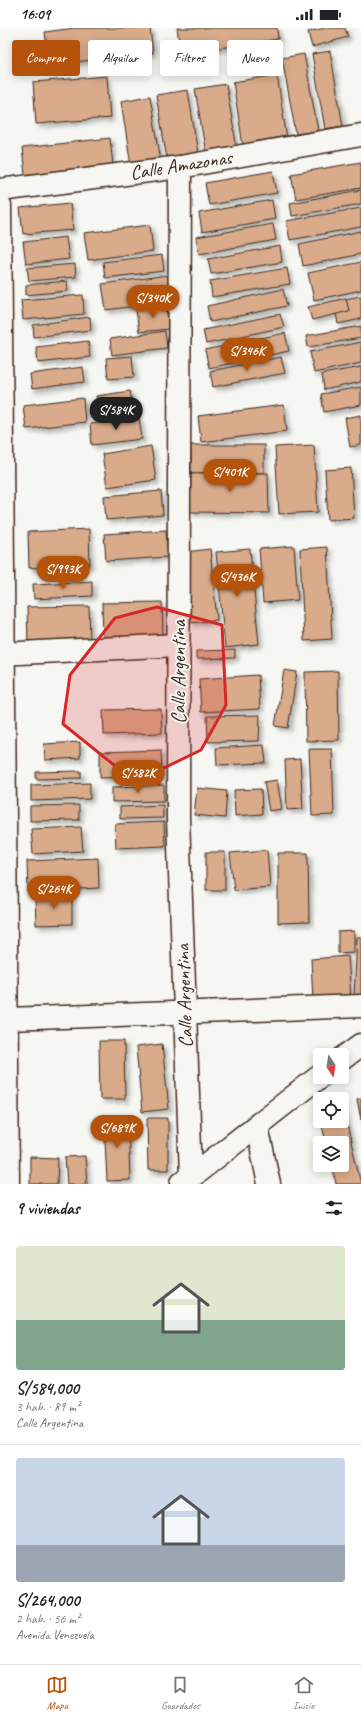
<!DOCTYPE html>
<html lang="es">
<meta charset="utf-8">
<style>
:root{--surface:#fff;--page:#f2f2f2;--text:#202124;--muted:#757577;--line:#e0e0e0;--accent:#b45309}
body{margin:0;font-family:Caveat,sans-serif;background:var(--page);color:var(--text);height:100vh;display:flex;flex-direction:column;font-size:15px;white-space:nowrap}
*{box-sizing:border-box;margin:0}
p{font-size:13px;color:var(--muted)}
.icon{flex:none;width:22px;height:22px;fill:none;stroke:currentColor;stroke-width:2;stroke-linecap:round;stroke-linejoin:round}
.map{position:relative;height:1156px;overflow:hidden}
.side{display:flex;flex-direction:column;background:var(--surface);flex:1}
.side>*{flex:none}
.banner{position:absolute;left:12px;top:12px;width:337px;height:36px;display:flex;gap:8px}
.needle{width:26px;rotate:168deg}
.buttons{position:absolute;left:313px;top:1020px;display:grid;gap:8px}
.buttons a{display:grid;place-items:center;width:36px;height:36px;border-radius:4px;background:var(--surface);box-shadow:0 2px 10px #0003;font-size:20px}
.price{position:absolute;translate:-50% -34px;padding:0 9px;border-radius:14px;background:var(--accent);color:#fff;font-size:13px;line-height:26px;filter:drop-shadow(0 1px 2px #0008)}
.price::after{content:'';position:absolute;left:50%;top:24px;width:12px;height:9px;margin-left:-6px;background:inherit;clip-path:polygon(0 0,100% 0,50% 100%)}
.price.on{background:#222;color:#fff}
ul{padding:0;list-style:none}
li{display:grid;align-content:center;gap:8px;height:212px;padding:0 16px}
li+li{border-top:1px solid var(--line)}
li span{display:grid;place-items:center;height:124px;border-radius:4px;color:#555}
li>.icon{margin-inline-start:auto}
span .icon{width:72px;height:72px;fill:#fffc;stroke-width:1}
li b{font-size:17px}
h2{display:flex;justify-content:space-between;align-items:center;height:48px;padding:0 16px;font-size:17px}
.pill{padding:0 14px;border-radius:4px;background:var(--surface);box-shadow:0 2px 10px #0003;font-size:14px;line-height:36px}
.pill.on{background:var(--accent);color:#fff}
.status{display:flex;justify-content:space-between;align-items:center;height:28px;padding:0 20px;background:var(--surface);direction:ltr}
.status svg{height:11px;fill:currentColor}
.dock{display:flex;justify-content:space-around;align-items:center;height:56px;border-top:1px solid var(--line);background:var(--surface);font-size:11px;color:var(--muted)}
.dock a{display:grid;justify-items:center;gap:2px}
.dock .on{color:var(--accent)}
.map>svg:first-child{display:block}
.building{fill:#d9ab8b;stroke:#3b2a1e;filter:url(#shadow)}
.lines{fill:none;stroke-linecap:round;stroke-linejoin:round}
.minor-casing{stroke:#3b2a1e;stroke-width:25}
.primary-casing{stroke:#3b2a1e;stroke-width:25}
.minor{stroke:#f6f6f2;stroke-width:22}
.primary{stroke:#f6f6f2;stroke-width:22}
.marked{fill:#d62828;fill-opacity:0.2;stroke:#d62828;stroke-width:3;stroke-linejoin:round}
.labels{text-anchor:middle;dominant-baseline:central;stroke-width:4;stroke-linejoin:round;paint-order:stroke}
.street-label{font-size:20px;fill:#3b2a1e;stroke:#f6f6f2}
</style>
<div class="status"><b>16:09</b><svg viewBox="0 0 49 12"><path d="M0 12V9h3v3zM5 12V6h3v6zM10 12V3h3v9zM15 12V0h3v12zM26 1h20v11H26zM47 4h2v5h-2z"/></svg></div>
<div class="map">
<svg width="361" height="1156" viewBox="0 0 361 1156">
<defs>
<filter id="shadow"><feDropShadow dx="3.5" dy="3.5" stdDeviation="2" flood-color="#0004"/></filter>
</defs>
<rect width="100%" height="100%" fill="#f6f6f2"/>
<filter id="ink" filterUnits="userSpaceOnUse"><feTurbulence type="fractalNoise" baseFrequency=".025" numOctaves="2"/><feDisplacementMap in="SourceGraphic" scale="8" xChannelSelector="R" yChannelSelector="G"/><feConvolveMatrix kernelMatrix="1 2 1 2 8 2 1 2 1" color-interpolation-filters="sRGB"/></filter>
<g filter="url(#ink)">
<!-- building -->
<g class="building">
<path d="M75,0H150L153,25L49,37L45,4Z"/>
<path d="M177,0H277L278,11L181,26Z"/>
<path d="M325,0H345L348,9L312,19L308,4Z"/>
<path d="M330,23L343,98L325,101L312,26Z"/>
<path d="M304,26L318,103L296,106L282,30Z"/>
<path d="M277,47L287,111L243,118L233,54Z"/>
<path d="M107,48L110,90L36,96L33,54Z"/>
<path d="M226,56L237,121L206,126L195,61Z"/>
<path d="M188,62L198,126L167,131L156,67Z"/>
<path d="M150,68L161,133L131,138L121,73Z"/>
<path d="M110,110L113,137L25,147L22,120Z"/>
<path d="M361,134V160L296,171L291,146Z"/>
<path d="M273,143L277,165L209,177L205,155Z"/>
<path d="M361,162V176L292,188L290,175Z"/>
<path d="M272,172L275,191L202,204L199,185Z"/>
<path d="M70,175L73,202L23,206L20,180Z"/>
<path d="M361,180V199L290,212L286,193Z"/>
<path d="M273,196L276,212L199,226L196,209Z"/>
<path d="M150,197L153,223L88,232L84,205Z"/>
<path d="M361,203V226L303,238L299,216Z"/>
<path d="M66,209L69,231L26,236L23,214Z"/>
<path d="M280,218L282,234L211,246L208,231Z"/>
<path d="M162,227L164,243L105,250L103,234Z"/>
<path d="M361,234V262L314,272L308,245Z"/>
<path d="M75,236L76,249L29,253L27,240Z"/>
<path d="M287,240L290,256L212,269L210,253Z"/>
<path d="M168,247L172,273L106,282L102,256Z"/>
<path d="M67,253L68,263L26,267V257Z"/>
<path d="M283,261L287,278L210,294L207,278Z"/>
<path d="M83,267L84,286L23,292L21,272Z"/>
<path d="M361,268V291L338,296L334,273Z"/>
<path d="M346,270L349,283L312,292L308,279Z"/>
<path d="M166,278L169,301L139,304L136,282Z"/>
<path d="M280,286L284,299L206,316L203,302Z"/>
<path d="M90,289L91,302L34,309L33,297Z"/>
<path d="M361,298V310L308,319L306,308Z"/>
<path d="M165,303L167,320L112,327L110,311Z"/>
<path d="M285,305L289,323L209,340L205,322Z"/>
<path d="M88,313L90,329L38,335L36,319Z"/>
<path d="M361,314V335L314,345L310,324Z"/>
<path d="M132,328L134,349L108,351L106,330Z"/>
<path d="M281,329L285,345L213,359L210,343Z"/>
<path d="M83,339L85,354L32,361L30,346Z"/>
<path d="M361,339V354L324,362L322,346Z"/>
<path d="M361,359V377L324,384L321,366Z"/>
<path d="M130,363L134,385L100,390L96,368Z"/>
<path d="M83,370L85,394L26,401L23,377Z"/>
<path d="M284,377L287,403L201,414L198,388Z"/>
<path d="M361,387V417L350,419L345,390Z"/>
<path d="M139,389L142,411L92,417L90,396Z"/>
<rect x="191" y="417" width="73" height="28"/>
<path d="M314,417L318,484L279,486L275,419Z"/>
<path d="M151,418L156,452L107,459L102,426Z"/>
<path d="M351,440L354,490L328,492L325,442Z"/>
<path d="M191,445H268L269,485L190,484Z"/>
<path d="M161,463L163,487L106,492L104,468Z"/>
<path d="M89,501L90,537L29,540L28,504Z"/>
<path d="M166,502L168,529L106,533L104,506Z"/>
<path d="M294,518L298,572L263,575L259,521Z"/>
<path d="M327,519L332,611L304,613L300,521Z"/>
<path d="M210,521L217,592L191,595L185,524Z"/>
<path d="M250,521L259,616L225,620L216,524Z"/>
<path d="M92,553V568L34,571L33,556Z"/>
<path d="M162,574L163,608L103,609L102,575Z"/>
<path d="M89,578L90,614L28,616L27,579Z"/>
<path d="M235,622V630L196,631V623Z"/>
<path d="M284,642L297,644L288,700L275,698Z"/>
<path d="M338,643L339,712L306,713L305,644Z"/>
<path d="M258,647L260,681L201,684L199,651Z"/>
<path d="M161,681L162,705L104,707L103,682Z"/>
<path d="M260,687L259,713L208,714L207,688Z"/>
<path d="M80,714V730L45,732L44,716Z"/>
<path d="M264,717L266,735L217,737L216,720Z"/>
<path d="M309,721H332L334,787L312,788Z"/>
<path d="M161,722L162,748L100,750V724Z"/>
<path d="M300,731L303,781L287,782L285,732Z"/>
<path d="M81,743V750L36,751V744Z"/>
<path d="M277,752L282,781L269,783L264,754Z"/>
<path d="M90,755V771L31,773V757Z"/>
<path d="M164,757V773L112,774V759Z"/>
<path d="M197,760L227,763L225,790L194,787Z"/>
<path d="M261,761L262,786L235,788L234,762Z"/>
<path d="M79,777V792L30,793V778Z"/>
<path d="M163,777V790L120,791V779Z"/>
<path d="M164,794L165,818L116,820L115,796Z"/>
<path d="M81,799L83,823L33,826L31,801Z"/>
<path d="M267,822L270,859L234,862L230,825Z"/>
<rect x="206" y="824" width="19" height="38"/>
<path d="M278,825H308L309,894L278,895Z"/>
<path d="M98,830L99,860L28,864L27,833Z"/>
<path d="M72,868V896L36,897L35,869Z"/>
<path d="M354,903V924L338,925V904Z"/>
<path d="M357,909H361V969H354Z"/>
<path d="M348,928L351,971L313,974L311,931Z"/>
<path d="M99,1013H124L125,1071H100Z"/>
<path d="M162,1016L169,1081L142,1084L136,1019Z"/>
<path d="M361,1070V1092L357,1071Z"/>
<path d="M344,1084L361,1156H336L332,1137H342V1115H326L321,1093H342V1085Z"/>
<path d="M128,1090L130,1152L107,1153L104,1091Z"/>
<path d="M147,1090H168V1142H148Z"/>
<path d="M85,1128L87,1156H67L65,1129Z"/>
<path d="M30,1129L58,1130L57,1156H30Z"/>
</g>
<g class="lines">
<!-- minor casing -->
<g class="minor-casing">
<g id="minor">
<path d="M180,139L178,790L191,1149"/>
<path d="M0,162L180,139L361,107"/>
<path d="M0,626L179,617"/>
<path d="M8,991L361,978"/>
<path d="M342,1031L361,1017"/>
<path d="M257,1098L269,1156"/>
<path d="M182,1154L191,1149L320,1048"/>
</g>
</g>
<!-- primary casing -->
<g class="primary-casing">
<path id="primary" d="M0,178L8,1156"/>
</g>
<!-- minor -->
<use href="#minor" class="minor"/>
<!-- primary -->
<use href="#primary" class="primary"/>
</g>
</g>
<!-- marked area -->
<path class="marked" d="M157,579L222,597L226,677L201,722L135,754L63,696L70,647L115,590Z"/>
<g class="labels">
<!-- street labels -->
<g class="street-label">
<text transform="translate(181 137) rotate(-9)">Calle Amazonas</text>
<text transform="translate(178 644) rotate(-90)">Calle Argentina</text>
<text transform="translate(184 968) rotate(-92)">Calle Argentina</text>
</g>
</g>
</svg>
<div class="buttons">
<a><svg class="needle" viewBox="-14 -14 28 28"><path d="M0-13l5 13h-10z" fill="#e53935"/><path d="M0 13l5-13h-10z" fill="#757577"/></svg></a>
<a><svg class="icon" aria-label="locate" viewBox="0 0 24 24"><circle cx="12" cy="12" r="6"/><path d="M12 2v4M12 18v4M2 12h4M18 12h4"/></svg></a>
<a><svg class="icon" aria-label="layers" viewBox="0 0 24 24"><path d="M12 4l9 5-9 5-9-5zM3 14l9 5 9-5"/></svg></a>
</div>
<b class="price" style="left:153px;top:291px">S/340K</b>
<b class="price" style="left:247px;top:344px">S/346K</b>
<b class="price on" style="left:116px;top:403px">S/584K</b>
<b class="price" style="left:230px;top:465px">S/401K</b>
<b class="price" style="left:63px;top:562px">S/993K</b>
<b class="price" style="left:237px;top:570px">S/436K</b>
<b class="price" style="left:138px;top:766px">S/582K</b>
<b class="price" style="left:54px;top:882px">S/264K</b>
<b class="price" style="left:117px;top:1121px">S/689K</b>
<div class="banner">
<a class="pill on">Comprar</a>
<a class="pill">Alquilar</a>
<a class="pill">Filtros</a>
<a class="pill">Nuevo</a>
</div>
</div>
<section class="side">
<h2>9 viviendas<svg class="icon" aria-label="filters" viewBox="0 0 24 24"><path d="M4 7h16M4 17h16"/><circle cx="9" cy="7" r="2"/><circle cx="15" cy="17" r="2"/></svg></h2>
<ul>
<li><span style="background:linear-gradient(#dfe7d0 60%,#7fa58c 0)"><svg class="icon" aria-label="home" viewBox="0 0 24 24"><path d="M3 11l9-7 9 7M6 9v11h12V9"/></svg></span><div><b>S/584,000</b><p>3 hab. · 89 m²</p><p>Calle Argentina</p></div></li>
<li><span style="background:linear-gradient(#c9d6e8 70%,#9aa5b1 0)"><svg class="icon" aria-label="home" viewBox="0 0 24 24"><path d="M3 11l9-7 9 7M6 9v11h12V9"/></svg></span><div><b>S/264,000</b><p>2 hab. · 56 m²</p><p>Avenida Venezuela</p></div></li>
</ul>
</section>
<nav class="dock">
<a class="on"><svg class="icon" aria-label="map" viewBox="0 0 24 24"><path d="M3 6l6-2 6 2 6-2v14l-6 2-6-2-6 2zM9 4v14M15 6v14"/></svg>Mapa</a>
<a><svg class="icon" aria-label="saved" viewBox="0 0 24 24"><path d="M7 4h10v16l-5-4-5 4z"/></svg>Guardados</a>
<a><svg class="icon" aria-label="home" viewBox="0 0 24 24"><path d="M3 11l9-7 9 7M6 9v11h12V9"/></svg>Inicio</a>
</nav>
